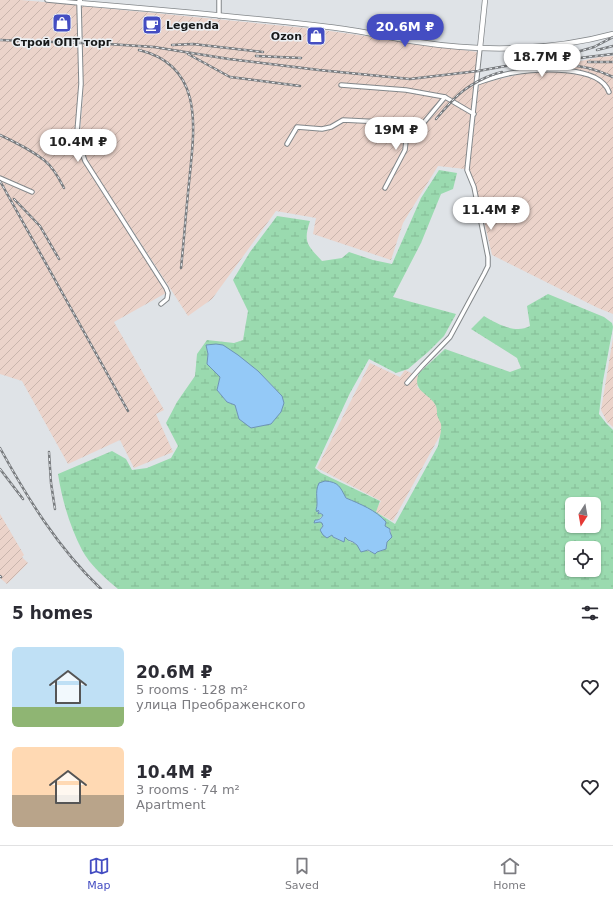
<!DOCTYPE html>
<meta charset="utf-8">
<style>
:root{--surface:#fff;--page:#f7f7f7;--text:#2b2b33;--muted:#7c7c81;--line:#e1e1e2;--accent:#444dc2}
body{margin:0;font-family:"DejaVu Sans",sans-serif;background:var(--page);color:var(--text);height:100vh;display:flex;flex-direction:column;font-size:15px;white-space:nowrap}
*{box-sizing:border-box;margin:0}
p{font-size:13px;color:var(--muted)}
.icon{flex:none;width:22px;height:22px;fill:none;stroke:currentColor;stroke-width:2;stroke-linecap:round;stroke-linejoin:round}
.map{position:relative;height:589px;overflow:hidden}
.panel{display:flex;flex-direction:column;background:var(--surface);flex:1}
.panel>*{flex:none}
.needle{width:26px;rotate:191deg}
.fabs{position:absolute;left:565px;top:497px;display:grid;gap:8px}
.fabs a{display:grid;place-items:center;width:36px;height:36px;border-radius:6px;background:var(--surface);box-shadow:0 1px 3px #0004;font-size:20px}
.price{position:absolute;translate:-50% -34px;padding:0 9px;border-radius:14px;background:#fff;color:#222;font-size:13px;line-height:26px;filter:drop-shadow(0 1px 2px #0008)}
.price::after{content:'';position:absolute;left:50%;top:24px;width:12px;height:9px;margin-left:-6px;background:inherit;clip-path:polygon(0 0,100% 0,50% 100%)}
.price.current{background:var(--accent);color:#fff}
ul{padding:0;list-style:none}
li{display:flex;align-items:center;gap:12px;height:100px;padding:0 12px}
li span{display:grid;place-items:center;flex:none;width:112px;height:80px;border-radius:6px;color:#555}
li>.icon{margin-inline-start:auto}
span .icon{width:48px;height:48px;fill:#fffc;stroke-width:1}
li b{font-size:17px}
h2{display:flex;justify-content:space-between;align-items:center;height:48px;padding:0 12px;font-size:17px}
.tab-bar{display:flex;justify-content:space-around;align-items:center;height:56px;border-top:1px solid var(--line);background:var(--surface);font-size:11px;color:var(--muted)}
.tab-bar a{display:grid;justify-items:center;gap:2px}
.tab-bar .current{color:var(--accent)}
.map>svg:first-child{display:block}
.industrial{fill:url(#industrial-furrows)}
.wetland{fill:url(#wetland-marsh);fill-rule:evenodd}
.water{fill:#94c9f7;stroke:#6e94b5}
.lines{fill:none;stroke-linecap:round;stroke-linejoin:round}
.minor-casing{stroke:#83878a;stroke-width:5.5}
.tertiary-casing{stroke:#83878a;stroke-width:6}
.minor{stroke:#fff;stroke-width:3.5}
.tertiary{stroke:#fff;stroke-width:4.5}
.rail-casing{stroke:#787b7e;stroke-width:2.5}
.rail{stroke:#ecf0f4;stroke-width:1;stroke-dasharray:3;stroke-linecap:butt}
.labels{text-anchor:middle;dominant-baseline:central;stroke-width:3;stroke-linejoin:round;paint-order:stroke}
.poi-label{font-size:11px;font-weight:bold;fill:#17191a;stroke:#ecf0f4;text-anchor:start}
</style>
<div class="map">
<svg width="613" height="589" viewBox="0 0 613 589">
<defs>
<pattern id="industrial-furrows" width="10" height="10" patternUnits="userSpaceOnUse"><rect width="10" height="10" fill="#ebd3ca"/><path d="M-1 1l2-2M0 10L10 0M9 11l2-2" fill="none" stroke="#c9b5ad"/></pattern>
<pattern id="wetland-marsh" width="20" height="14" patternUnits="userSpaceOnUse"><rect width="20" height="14" fill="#9adaaf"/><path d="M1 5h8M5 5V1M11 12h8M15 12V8" fill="none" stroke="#84ba96"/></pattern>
</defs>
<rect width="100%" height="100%" fill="#dfe3e7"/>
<!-- industrial -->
<g class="industrial">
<path d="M0,0H21L77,5L79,95L75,132L78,147L83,161L164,289L166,293L114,322L164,410L156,414L173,452L134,468L120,440L68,464L22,381L0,374Z"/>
<path d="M82,6L316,29L478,52L465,169L438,166L403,223L391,260L313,234L316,218L276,211L212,299L188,316L87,160L83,146L80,132L83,96Z"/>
<path d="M613,56V314L598,308L492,255L476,187L469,170L479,84L524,73L600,57Z"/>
<path d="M613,338V427L607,422L601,410Z"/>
<path d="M370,363L400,377L405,370L421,378L417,387L455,408L393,521L375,512L381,501L317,468Z"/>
<path d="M0,514L24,555L22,557L28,563L7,584L0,578Z"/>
</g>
<!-- wetland -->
<path class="wetland" d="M439,170L457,173L453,189L441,194L421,243L393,297L456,314L444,336L428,352L408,369L396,373L369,359L350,393L315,468L321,473L380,501L376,512L395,524L438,446C439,439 442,431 441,424C440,421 438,418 437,415C437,412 437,409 436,406C430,393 411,392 419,373L445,349L510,372L521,368L517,358L471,329L484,316C497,324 516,334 530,326L527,306L548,294L604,317L612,323L613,327L603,381L599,414L606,423L613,430V589H118C105,578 90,565 82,550C70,527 62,500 58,474L112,451L126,459L132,470L147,468L171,458L178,446L166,423L177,402L195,376L197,354L207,340L234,343L243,340L248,311L233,280L250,252L277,216L310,221C303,242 307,245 322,261L342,258L349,252L373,260L392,264L421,198ZM206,345L258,371L282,396L239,419L235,405L227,402L217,390L220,377L207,364L208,354ZM343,494C349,504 376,509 386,522L385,526L391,530L390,539L387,542L386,549L377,552L375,554C371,551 366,551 362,549C357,546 355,542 350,542L345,536L341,541L333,537L332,535L329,536L322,528V523L318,520L323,515L318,513V510H316L318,504ZM572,504H594V526H572ZM572,548H594V570H572Z"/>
<!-- water -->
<g class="water">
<path d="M216,344L223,345L238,355L258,371L282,396L284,403L281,412L271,424L251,428L239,419L235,405L227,402L217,390L220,377L207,364L208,354L206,345Z"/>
<path d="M325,481C339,482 340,487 346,498C360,504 376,510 386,522L385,526L390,529V532L392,537L387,542L386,549L377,552L375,554L368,550L361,552L357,545L353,542L348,540L345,537L344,542L333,537L332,535L327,538L323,535L320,530L323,526L322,523L320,522L314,523L315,520C319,520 321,519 323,515L320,513L318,514L319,511L318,510L317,512L316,510C319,501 314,493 319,483Z"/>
</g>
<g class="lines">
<!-- minor casing -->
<g class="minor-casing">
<g id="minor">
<path d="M47,0L79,3L81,84L77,132L80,147L85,161L166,288L168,293L167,299L161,304"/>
<path d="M219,16V0"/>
<path d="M477,83C489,79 500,75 512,73C536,69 599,64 609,92"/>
<path d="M341,85L406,90L445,97"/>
<path d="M287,144L297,127L322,129L331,127L343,120L404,123L421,126L445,97L474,114"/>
<path d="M0,178L32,192"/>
<path d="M385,188L405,150L406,141L421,126"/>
<path d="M407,383L422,366L450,337L484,274L488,266V257L474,187L467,170L480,48"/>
</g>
</g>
<!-- tertiary casing -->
<g class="tertiary-casing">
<g id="tertiary">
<path d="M80,0L79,3C163,10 246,17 329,27C359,30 389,38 418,42C482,52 551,51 613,34"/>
<path d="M480,48L485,0"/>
</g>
</g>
<!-- minor -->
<use href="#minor" class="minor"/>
<!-- tertiary -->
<use href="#tertiary" class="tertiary"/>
<!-- rail casing -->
<g class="rail-casing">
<g id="rail">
<path d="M0,40L108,44L154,47L229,59L319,70L410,79L478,71L563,56L594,47L613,37"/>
<path d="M172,45L193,44L263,52"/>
<path d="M139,50C206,66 194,131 189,183C186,211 184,240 181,268"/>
<path d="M597,50L613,46"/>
<path d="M188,54L230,77L300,86"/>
<path d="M256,56L301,58"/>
<path d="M571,59L613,54"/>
<path d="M588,62H613"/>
<path d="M565,65C582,65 598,70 613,77"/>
<path d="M523,68L571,62"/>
<path d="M436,119C453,99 462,88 487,77C492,75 496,73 502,72"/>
<path d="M0,135C15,142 31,150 44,160C53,167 59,178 64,188"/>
<path d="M0,181L128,411"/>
<path d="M14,199L40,226L59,259"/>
<path d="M0,448C28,499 58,548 101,589"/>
<path d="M49,452L51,483L55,509"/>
<path d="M0,469L23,499"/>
<path d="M0,576L1,577"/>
</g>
</g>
<!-- rail -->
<use href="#rail" class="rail"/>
</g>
<!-- icons -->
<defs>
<g id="shop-square" transform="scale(1)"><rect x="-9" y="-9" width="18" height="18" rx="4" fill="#444dc2" stroke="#ecf0f4"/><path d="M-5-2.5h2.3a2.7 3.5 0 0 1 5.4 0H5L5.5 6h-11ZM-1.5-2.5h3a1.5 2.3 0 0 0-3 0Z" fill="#fff"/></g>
<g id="cafe-square" transform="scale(1)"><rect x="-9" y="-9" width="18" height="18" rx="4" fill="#444dc2" stroke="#ecf0f4"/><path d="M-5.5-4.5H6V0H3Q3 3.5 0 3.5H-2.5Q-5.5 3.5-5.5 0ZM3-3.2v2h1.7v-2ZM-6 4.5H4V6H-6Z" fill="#fff"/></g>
</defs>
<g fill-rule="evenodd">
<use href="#shop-square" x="62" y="23"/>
<use href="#cafe-square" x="152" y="25"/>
<use href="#shop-square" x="316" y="36"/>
</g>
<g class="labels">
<!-- poi labels -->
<g class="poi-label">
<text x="166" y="25">Legenda</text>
<text x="302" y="36" text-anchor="end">Ozon</text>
<text x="62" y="42" text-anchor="middle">Строй ОПТ торг</text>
</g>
</g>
</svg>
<div class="fabs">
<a><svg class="needle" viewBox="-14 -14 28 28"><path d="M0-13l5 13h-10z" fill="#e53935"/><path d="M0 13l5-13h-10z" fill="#7c7c81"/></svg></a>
<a><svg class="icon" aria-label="locate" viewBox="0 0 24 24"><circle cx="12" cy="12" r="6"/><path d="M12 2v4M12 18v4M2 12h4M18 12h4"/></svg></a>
</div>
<b class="price current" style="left:405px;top:48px">20.6M ₽</b>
<b class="price" style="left:542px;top:78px">18.7M ₽</b>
<b class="price" style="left:396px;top:151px">19M ₽</b>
<b class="price" style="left:78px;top:163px">10.4M ₽</b>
<b class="price" style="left:491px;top:231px">11.4M ₽</b>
</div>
<section class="panel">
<h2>5 homes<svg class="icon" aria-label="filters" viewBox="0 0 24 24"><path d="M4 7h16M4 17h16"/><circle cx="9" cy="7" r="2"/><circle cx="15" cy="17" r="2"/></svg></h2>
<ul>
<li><span style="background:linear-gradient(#bfe0f5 75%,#8fb573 0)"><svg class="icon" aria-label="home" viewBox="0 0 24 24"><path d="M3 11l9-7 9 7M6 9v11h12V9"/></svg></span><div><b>20.6M ₽</b><p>5 rooms · 128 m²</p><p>улица Преображенского</p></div><svg class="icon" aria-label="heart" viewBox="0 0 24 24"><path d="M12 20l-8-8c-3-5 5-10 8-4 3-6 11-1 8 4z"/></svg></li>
<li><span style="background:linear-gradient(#ffd9b3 60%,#b9a48a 0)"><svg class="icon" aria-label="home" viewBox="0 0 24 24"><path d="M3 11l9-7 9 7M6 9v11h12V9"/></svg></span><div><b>10.4M ₽</b><p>3 rooms · 74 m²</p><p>Apartment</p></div><svg class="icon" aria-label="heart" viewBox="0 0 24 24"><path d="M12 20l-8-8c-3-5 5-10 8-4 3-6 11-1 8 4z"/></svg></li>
</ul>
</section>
<nav class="tab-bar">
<a class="current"><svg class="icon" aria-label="map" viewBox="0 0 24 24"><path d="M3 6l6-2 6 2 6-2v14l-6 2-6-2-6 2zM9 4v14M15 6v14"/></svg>Map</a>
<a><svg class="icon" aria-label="saved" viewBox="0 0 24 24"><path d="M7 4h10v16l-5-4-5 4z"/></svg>Saved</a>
<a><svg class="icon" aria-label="home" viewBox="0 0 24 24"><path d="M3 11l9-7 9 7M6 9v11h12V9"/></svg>Home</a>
</nav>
